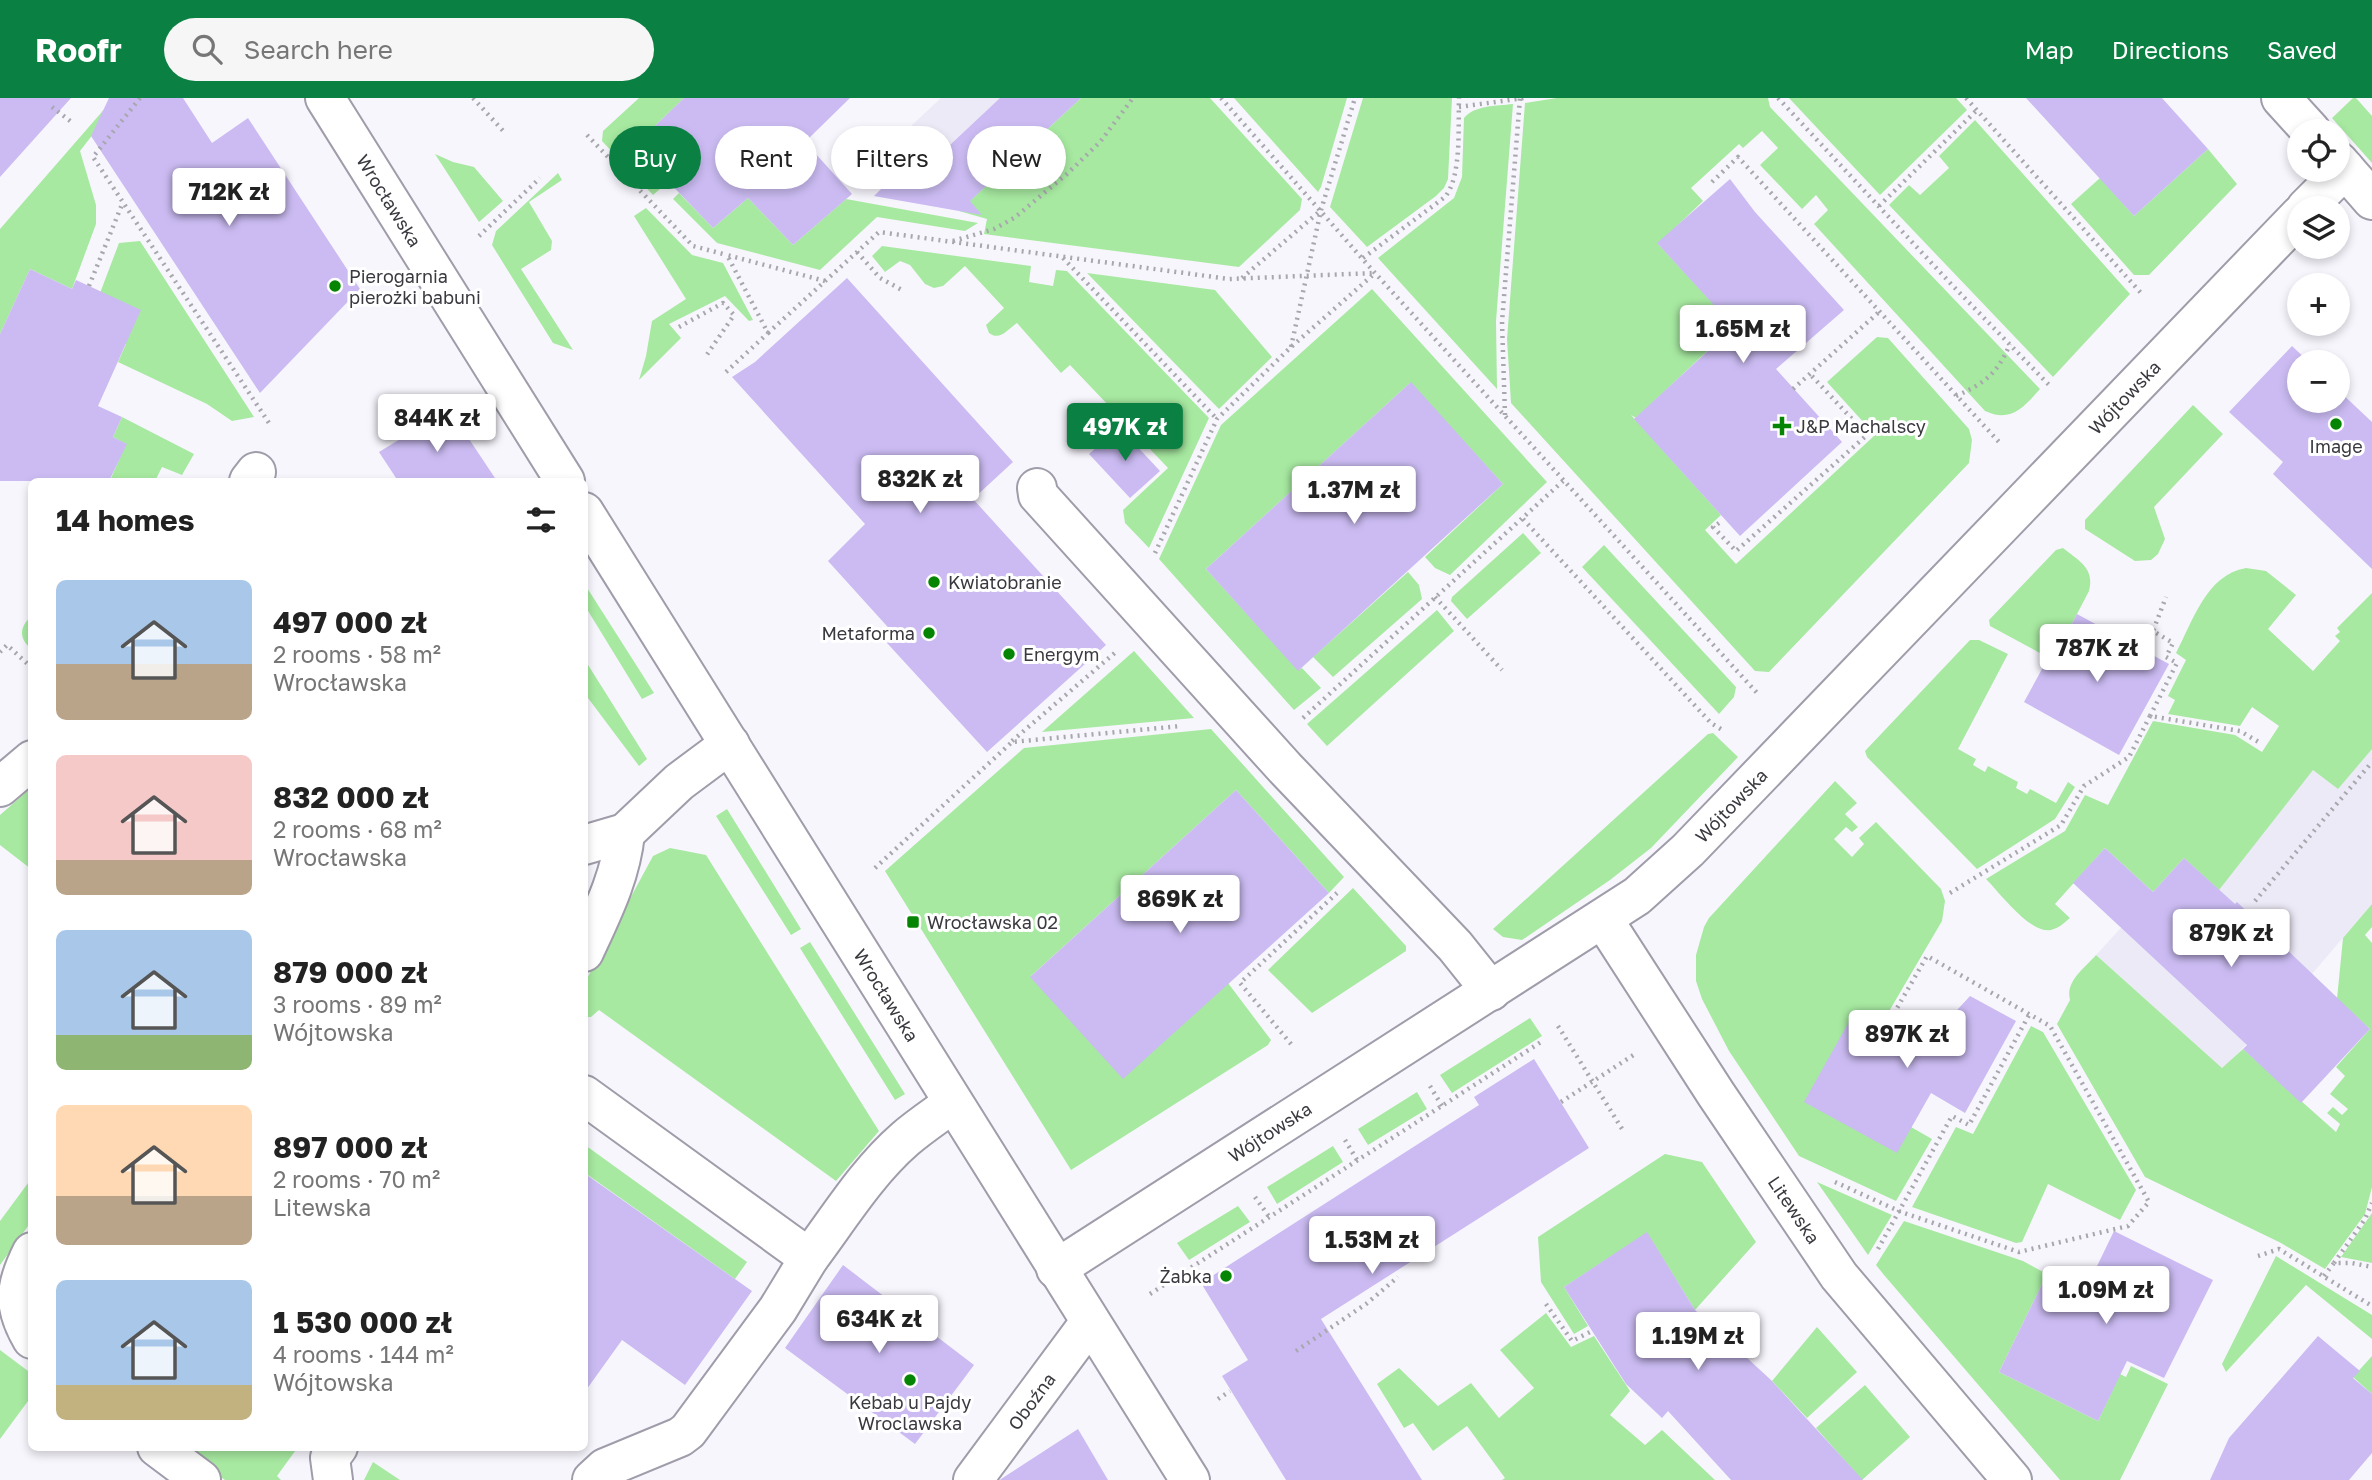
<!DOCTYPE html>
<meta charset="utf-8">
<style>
:root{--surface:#fff;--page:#f6f6f6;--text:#222;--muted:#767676;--accent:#0b8043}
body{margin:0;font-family:"Golos Text",sans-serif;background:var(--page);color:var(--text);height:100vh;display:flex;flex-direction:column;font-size:26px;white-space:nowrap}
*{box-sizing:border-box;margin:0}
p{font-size:23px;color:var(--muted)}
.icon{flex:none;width:38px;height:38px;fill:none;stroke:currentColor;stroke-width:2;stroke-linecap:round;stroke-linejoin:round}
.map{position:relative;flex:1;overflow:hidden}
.sheet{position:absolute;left:28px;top:380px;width:560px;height:973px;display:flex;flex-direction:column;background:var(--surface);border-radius:10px;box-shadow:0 4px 10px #0003}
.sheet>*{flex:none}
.top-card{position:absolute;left:609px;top:28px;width:665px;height:63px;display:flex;gap:14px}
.fabs{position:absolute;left:2287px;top:21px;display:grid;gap:14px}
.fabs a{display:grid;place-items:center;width:63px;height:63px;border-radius:50%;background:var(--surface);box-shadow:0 4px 10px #0003;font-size:35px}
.price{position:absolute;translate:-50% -60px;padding:0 16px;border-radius:7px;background:#fff;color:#222;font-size:23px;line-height:46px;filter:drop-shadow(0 2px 4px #0008)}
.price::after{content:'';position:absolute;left:50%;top:42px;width:21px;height:16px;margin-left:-10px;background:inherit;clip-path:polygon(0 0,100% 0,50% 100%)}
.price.active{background:var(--accent);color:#fff}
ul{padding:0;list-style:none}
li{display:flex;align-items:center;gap:21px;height:175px;padding:0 28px}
li span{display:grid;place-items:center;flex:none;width:196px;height:140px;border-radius:10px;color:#555}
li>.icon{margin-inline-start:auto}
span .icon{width:84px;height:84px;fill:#fffc;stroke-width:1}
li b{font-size:30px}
h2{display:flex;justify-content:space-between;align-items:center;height:84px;padding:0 28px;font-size:30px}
.chip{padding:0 24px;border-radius:32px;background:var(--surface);box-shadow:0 4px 10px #0003;font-size:24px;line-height:63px}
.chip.active{background:var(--accent);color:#fff}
header{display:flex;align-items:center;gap:42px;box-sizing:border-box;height:98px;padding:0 35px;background:var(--accent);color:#fff}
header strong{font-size:33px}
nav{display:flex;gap:38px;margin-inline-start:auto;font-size:24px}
.search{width:490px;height:63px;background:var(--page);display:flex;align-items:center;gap:18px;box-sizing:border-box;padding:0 24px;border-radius:38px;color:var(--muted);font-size:26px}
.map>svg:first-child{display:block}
.built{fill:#edeaf7}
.green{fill:#a7e9a1}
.building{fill:#cbbbf2}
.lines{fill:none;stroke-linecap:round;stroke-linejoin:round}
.minor-casing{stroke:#a09caa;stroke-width:42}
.path{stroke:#a8a7ad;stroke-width:4.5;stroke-dasharray:2 5;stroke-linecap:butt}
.minor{stroke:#fff;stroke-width:38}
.poi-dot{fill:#058503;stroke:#fff;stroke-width:2.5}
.labels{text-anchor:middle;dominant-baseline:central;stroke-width:6;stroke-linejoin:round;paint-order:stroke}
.street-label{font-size:18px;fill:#3a393f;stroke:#fff}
.poi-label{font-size:18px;fill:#3a393f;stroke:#fff;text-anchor:start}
</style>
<header>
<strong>Roofr</strong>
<div class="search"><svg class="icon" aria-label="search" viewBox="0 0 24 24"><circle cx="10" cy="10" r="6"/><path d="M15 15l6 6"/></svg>Search here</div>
<nav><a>Map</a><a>Directions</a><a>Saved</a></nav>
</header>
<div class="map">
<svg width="2372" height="1382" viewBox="0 0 2372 1382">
<rect width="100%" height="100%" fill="#f8f6fd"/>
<!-- built -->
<g class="built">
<path d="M941,0H1081L959,113L874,98L899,74L883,54Z"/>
<path d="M2372,556V806L2312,876L2223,971L2096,857Z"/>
</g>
<!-- green -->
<g class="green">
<path d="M114,0H121L80,53L96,107V126L72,191L30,171L0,236V131Z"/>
<path d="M639,0H684L634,48L668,84L653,97L602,43L603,33Z"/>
<path d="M1081,0H1210L1302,101L1300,112L1239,169L984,136L987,121L959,113Z"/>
<path d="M1234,0H1347L1321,89L1318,94Z"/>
<path d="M1363,0H1452L1448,81L1444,90L1436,98L1367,149L1330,109Z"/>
<path d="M1557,0H1768L1770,9L2040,291C2024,309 2011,325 1985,313L1814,126L1828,112L1816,97L1802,111L1760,67L1778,50L1762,33L1743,50L1739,46L1691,90L1703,103L1658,146L1734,228L1636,320L1631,317L1721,417L1705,432L1736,466L1875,337L1827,284L1877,239L1888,240L1969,331L1972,342L1969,365L1769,574L1755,573L1511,305L1507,241L1525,5Z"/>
<path d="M1789,0H1956L1967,12L1880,97Z"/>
<path d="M2353,0H2356L2372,18V65L2332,20Z"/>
<path d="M1513,6L1496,223L1497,291L1378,160L1454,100L1462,79L1464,20C1475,7 1496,8 1513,6Z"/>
<path d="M1975,22L2130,196L2053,279L1889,107L1909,87L1920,97L1949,70L1939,58Z"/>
<path d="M2208,51L2237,86L2149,177H2134L2071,106L2100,80L2134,118Z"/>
<path d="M435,56L453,64L474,69L503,103L479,124Z"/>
<path d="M558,75L562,82L529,104L552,143L551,152L521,171L573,252L553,245L492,147L496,133Z"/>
<path d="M679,95L713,130L748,100L793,147L846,101L978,125L965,133L877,119L820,172L717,145L673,101Z"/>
<path d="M646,110L692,157L723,165L753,222L749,223L725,198L669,226L681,240L639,282L646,258L652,223L686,201L634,118Z"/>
<path d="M140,143L254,319L232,323L207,306L118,264L126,246L97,203L119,145Z"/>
<path d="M882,148L1031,168L1029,184L1053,188L1056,172L1067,173L1209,320L1149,450L1125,425L1123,412L1168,370L1070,267L1061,275L1017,225C1007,232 1000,243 989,235L986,227L1004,210L965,168L943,188L934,190L925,186L910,167L900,163L885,174L872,158Z"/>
<path d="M1087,175L1215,192L1272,259L1219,311Z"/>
<path d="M1372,191L1547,384L1450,477L1435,470L1425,459L1503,386L1410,285L1206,471L1298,572L1302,570L1321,590L1294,612L1159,461L1221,327Z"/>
<path d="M2193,307L2223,336L2154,409L2165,441L2158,456L2151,462L2135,463L2085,431V422Z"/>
<path d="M122,319L194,356L182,377L162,369L155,383H114L111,380L126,346L113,339Z"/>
<path d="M1523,435L1541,455L1467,521L1451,503L1452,499Z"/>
<path d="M1604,447L1736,589L1734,599L1719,616L1582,469Z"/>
<path d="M2063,450C2079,463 2095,470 2089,493L2053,562L1990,528L1989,522L2056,452Z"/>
<path d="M2246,470L2266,473L2296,497L2268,531L2313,573L2340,543L2335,538L2340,534L2337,530L2372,495V651L2338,691L2313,672L2219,792L2184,760L2153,794L2105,750L2055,806L2070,820C2064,825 2059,830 2051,832C2030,836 2000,795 1986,781L2065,733L2085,697L2108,707L2153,623L2235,637L2262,654L2279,628L2252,609L2240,628L2168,616L2175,602L2168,598L2186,562L2176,555C2193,523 2206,477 2246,470Z"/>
<path d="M1408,474L1419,487L1422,501L1333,579L1313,559Z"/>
<path d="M584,485L654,595L642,601L585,508Z"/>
<path d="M1437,512L1454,533L1327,648L1307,626Z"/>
<path d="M31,518V551C19,540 19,530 31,518Z"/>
<path d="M1970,542H1979L2008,556L1958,651L1976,661L1973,667L1985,674L1988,668L2018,684L2016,690L2027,696L2030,691L2056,705L2068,684L2075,689L2055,721L1977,771L1867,659L1865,653Z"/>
<path d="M1134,553L1194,620L1042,634Z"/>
<path d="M585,562L647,661L639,668L585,596Z"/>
<path d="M1211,631L1344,779L1329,795L1236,692L1031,878L1228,885L1271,942L1268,947L1071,1072L885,773L1024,650Z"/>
<path d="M1713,635L1738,659L1651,750L1610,782L1522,842L1503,839L1493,831L1708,636Z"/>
<path d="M1835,683L1857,705L1845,716L1858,729L1852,734L1846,729L1834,741L1852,759L1864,746L1859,740L1876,724L1941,791L1945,803L1942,823L1881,927L1855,913L1911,1029L1932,1041L1896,1103L1799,1058L1729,953L1702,901L1696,883V857L1704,829L1709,820Z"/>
<path d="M31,690V771L0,747V717Z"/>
<path d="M727,711L801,831L791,837L716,718Z"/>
<path d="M670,750L706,757L879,1033L836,1083L599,912L591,919H585V884L653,758Z"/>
<path d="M1353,790L1406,848V853L1312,915L1268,872Z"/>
<path d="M2372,806V829L2365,837L2372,845V1089L2365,1116L2325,1171L2281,1145L2145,1079L2057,926L2070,902C2065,883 2085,870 2096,857L2222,970L2243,951L2336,1034L2340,1026L2327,1015L2333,1009L2342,1017L2348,1011L2330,996L2345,978L2336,969L2370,931L2337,901L2343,840Z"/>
<path d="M810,844L905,996L895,1002L800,850Z"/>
<path d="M1530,920L1542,938L1452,995L1440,977Z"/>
<path d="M2031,928L2043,934L2136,1092L2120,1122L2048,1086L2022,1144L2016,1145L1912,1109L1956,1029L1973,1036Z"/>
<path d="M1417,994L1427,1011L1368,1047L1358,1031Z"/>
<path d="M585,1047L747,1164L735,1181L585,1075Z"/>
<path d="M1333,1048L1343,1064L1277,1106L1267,1089Z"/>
<path d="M1665,1056L1702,1064L1756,1144L1695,1212L1647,1135L1564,1189L1588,1228L1574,1236L1541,1184L1538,1139Z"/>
<path d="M31,1081V1124L0,1167V1123Z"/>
<path d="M1817,1084L1892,1117L1868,1157Z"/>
<path d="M1238,1108L1250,1124L1189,1162L1177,1145Z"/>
<path d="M2372,1115V1165L2341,1159Z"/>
<path d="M1904,1123L2023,1163L2047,1176L1999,1274L2098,1323L2120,1276L2126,1279L2131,1268L2168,1286L2120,1382H2060L1884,1177L1876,1167Z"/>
<path d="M2276,1158L2372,1217V1241L2306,1187L2226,1274L2222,1266Z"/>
<path d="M1546,1215L1571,1249L1594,1238L1630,1293L1610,1317L1645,1347L1662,1332L1715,1382H1502L1505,1380L1467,1328L1433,1353L1413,1325L1404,1330L1377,1286L1399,1270L1438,1308L1471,1285L1499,1320L1534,1290L1500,1252Z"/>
<path d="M1817,1229L1857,1274L1807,1320L1772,1283Z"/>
<path d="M0,1252L32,1276L31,1299L0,1341Z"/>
<path d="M2372,1258V1296L2353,1279Z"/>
<path d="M1865,1287L1910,1339L1862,1382L1816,1330Z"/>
<path d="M180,1349H298L277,1378L281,1382H225Z"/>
<path d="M373,1364L400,1382H364Z"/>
</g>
<!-- building -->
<g class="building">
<path d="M0,0H71L0,79Z"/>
<path d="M109,0H183L212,45L248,20L360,191L260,295L91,38Z"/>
<path d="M684,0H850L805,44L852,96L793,147L748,100L713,130L634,48Z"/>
<path d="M1000,0H1081L970,103L982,117L874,98L923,50L934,62Z"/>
<path d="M2026,0H2162L2208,51L2134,118Z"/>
<path d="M1730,81L1755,114L1844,212L1776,271L1842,344L1740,438L1634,321L1734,229L1657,145Z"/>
<path d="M30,171L72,191L76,182L141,212L98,308L122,319L113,339L127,346L109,383H0V236Z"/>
<path d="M847,180L1013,364L973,401L1106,547L987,654L887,545L895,537L828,463L865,426L732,279L755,264Z"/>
<path d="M2292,248L2309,264H2300V303H2338V292L2372,324V471L2273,376L2283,364L2229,314Z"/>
<path d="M1411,284L1503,386L1298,573L1206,471Z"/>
<path d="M449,311L497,383H398L379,354Z"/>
<path d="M1119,329L1160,373L1130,400L1089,356Z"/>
<path d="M2077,516L2169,566L2119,657L2024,604L2048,560L2053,562Z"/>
<path d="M1236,692L1329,795L1123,981L1030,879Z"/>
<path d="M2105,750L2153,794L2184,760L2235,806L2237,804L2370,931L2301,1005L2243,951L2247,947L2073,785Z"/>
<path d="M1970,898L2016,923L1965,1015L1931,995L1897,1055L1804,1004L1855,913L1892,933L1902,913L1935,936Z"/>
<path d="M1534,961L1589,1050L1321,1221L1422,1382H1286L1222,1278L1248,1262L1201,1185L1479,1007L1474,999Z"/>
<path d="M584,1075L752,1193L685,1287L622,1242L584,1295Z"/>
<path d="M2114,1133L2213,1182L2164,1280L2127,1263L2098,1323L1999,1274L2047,1176L2084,1195Z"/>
<path d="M1647,1134L1695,1212L1771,1282L1863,1382H1731L1668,1313L1662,1320L1626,1286L1564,1189Z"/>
<path d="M843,1167L974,1267L915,1346L785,1250Z"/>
<path d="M2318,1238L2360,1273L2353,1280L2372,1296V1355L2349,1382H2210L2229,1340Z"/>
<path d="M1078,1331L1108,1382H1000L1001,1381Z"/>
</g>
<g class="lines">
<!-- minor casing -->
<g class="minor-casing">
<g id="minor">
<path id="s1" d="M325,0L565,383"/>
<path d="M2281,0L2311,33"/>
<path d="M2338,63L2372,102"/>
<path d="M2306,110L2345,71"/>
<path d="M249,383L256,374"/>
<path d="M1037,390L1038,397L1285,670L1455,848L1491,893"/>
<path id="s2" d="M584,414L1190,1382"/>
<path d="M0,689L32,662"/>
<path d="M584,747L625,735L679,684L730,646"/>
<path id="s3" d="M1603,821L1716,996L1839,1178L2012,1382"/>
<path d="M584,854C602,815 621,778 625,735"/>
<path d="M584,997L809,1160L778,1211L688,1333L680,1339L605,1370L592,1382"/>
<path d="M32,1154C15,1188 12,1207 32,1241"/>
<path d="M809,1160C839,1120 867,1074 905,1041C920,1028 937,1017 953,1005"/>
<path id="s4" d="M1056,1171L1637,798L1688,752L2300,117"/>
<path d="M157,1349L201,1382"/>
<path d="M333,1382L330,1360L338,1349"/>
<path id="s5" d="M973,1382L1090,1224"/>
</g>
</g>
<!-- path -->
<g class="path">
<path d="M140,0L93,59L271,328"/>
<path d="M473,0L506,36"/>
<path d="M1221,0L1375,175L1758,596"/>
<path d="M1778,0L1952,187L2051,289"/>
<path d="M1966,0L2141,195"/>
<path d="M52,9L74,26"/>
<path d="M1459,9L1524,0"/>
<path d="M587,37L693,148L727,157"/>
<path d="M1712,84L1738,59L1999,344"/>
<path d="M1879,108L1977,12"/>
<path d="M479,138L540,80"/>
<path d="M953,143L994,131L1014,120L1067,76L1100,44L1133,0"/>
<path d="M857,154L880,180L902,192"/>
<path d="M1063,160L1217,321"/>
<path d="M1363,160L1445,99C1462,78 1458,27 1459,0"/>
<path d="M1242,180L1320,113"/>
<path d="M89,188L123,104"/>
<path d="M679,229L723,205L734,217L706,258"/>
<path d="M768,235L879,134L1229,181L1374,175"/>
<path d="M1291,249L1321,112L1355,0"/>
<path d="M726,274L768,235L727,157L825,183"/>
<path d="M1793,291L1879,214"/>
<path d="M1956,298C1985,285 1997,276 2010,246"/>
<path d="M1505,317L1502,224L1520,0"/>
<path d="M1523,421L1711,625L1724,633"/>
<path d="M1719,425L1713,429L1736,453L1867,337L1810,276"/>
<path d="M1155,455L1217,321L1291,249L1374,176"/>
<path d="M1435,499L1502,572"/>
<path d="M0,554L7,547L32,570"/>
<path d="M2150,618L2177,565L2166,559L2173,545L2153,533L2166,499"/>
<path d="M1303,620L1563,383"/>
<path d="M1012,643L1117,553"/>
<path d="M875,770L1012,644L1181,628"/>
<path d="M1950,795L2061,727L2084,688L2129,659L2150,618L2240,633L2262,646"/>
<path d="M2255,803L2372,664"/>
<path d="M1558,928L1624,1034"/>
<path d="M1291,946L1240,885L1337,795"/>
<path d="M1430,988L1442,1008"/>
<path d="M1561,1004L1635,956"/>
<path d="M1345,1042L1357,1062"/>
<path d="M1835,1084L1901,1114L2019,1154L2128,1128L2149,1104L2050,928L1927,858L1893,917L1898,920"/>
<path d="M1255,1099L1270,1120"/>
<path d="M1878,1151L1952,1018L1969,1027L2029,917"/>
<path d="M2258,1158L2279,1151L2372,1208"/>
<path d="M2334,1165L2365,1121L2372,1105"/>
<path d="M2324,1178L2334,1165H2352L2372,1169"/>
<path d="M1150,1196L1541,944"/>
<path d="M1546,1206L1572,1243L1592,1233"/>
<path d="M1296,1253L1366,1206L1398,1179"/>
<path d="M1218,1301L1230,1293"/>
</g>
<!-- minor -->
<use href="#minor" class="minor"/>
</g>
<!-- markers -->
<g class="poi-dot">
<circle cx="335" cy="188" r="7"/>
<circle cx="2336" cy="326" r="7"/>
<path d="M1778.5 317.5h7v7h7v7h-7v7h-7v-7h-7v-7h7z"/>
<circle cx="934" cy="484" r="7"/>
<circle cx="929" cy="535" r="7"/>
<circle cx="1009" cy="556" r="7"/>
<rect x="906" y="817" width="14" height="14" rx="3.5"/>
<circle cx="1226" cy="1178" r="7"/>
<circle cx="910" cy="1282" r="7"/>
</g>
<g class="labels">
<!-- street labels -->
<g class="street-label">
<text stroke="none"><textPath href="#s1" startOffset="121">Wrocławska</textPath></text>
<text stroke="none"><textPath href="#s4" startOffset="1388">Wójtowska</textPath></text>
<text stroke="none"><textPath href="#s4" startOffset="821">Wójtowska</textPath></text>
<text stroke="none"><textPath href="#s2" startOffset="570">Wrocławska</textPath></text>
<text stroke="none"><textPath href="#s4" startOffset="254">Wójtowska</textPath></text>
<text stroke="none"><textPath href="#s3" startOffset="348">Litewska</textPath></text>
<text stroke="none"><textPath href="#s5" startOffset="98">Oboźna</textPath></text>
</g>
<!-- poi labels -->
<g class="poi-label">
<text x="349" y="178">Pierogarnia<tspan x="349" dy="21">pierożki babuni</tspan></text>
<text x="1796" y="328">J&amp;P Machalscy</text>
<text x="2336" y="348" text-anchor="middle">Image</text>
<text x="948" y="484">Kwiatobranie</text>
<text x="915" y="535" text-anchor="end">Metaforma</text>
<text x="1023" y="556">Energym</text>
<text x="927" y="824">Wrocławska 02</text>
<text x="1212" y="1178" text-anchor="end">Żabka</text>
<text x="910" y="1304" text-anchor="middle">Kebab u Pajdy<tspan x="910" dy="21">Wroclawska</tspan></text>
</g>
</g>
</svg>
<div class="fabs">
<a><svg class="icon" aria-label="locate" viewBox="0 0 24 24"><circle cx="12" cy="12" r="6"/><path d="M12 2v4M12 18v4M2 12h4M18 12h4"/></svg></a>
<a><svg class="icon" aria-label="layers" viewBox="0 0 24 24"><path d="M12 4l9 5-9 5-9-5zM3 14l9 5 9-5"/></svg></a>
<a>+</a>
<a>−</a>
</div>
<b class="price" style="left:229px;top:130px">712K zł</b>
<b class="price" style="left:1743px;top:267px">1.65M zł</b>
<b class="price" style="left:437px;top:356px">844K zł</b>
<b class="price active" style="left:1125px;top:365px">497K zł</b>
<b class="price" style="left:920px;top:417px">832K zł</b>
<b class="price" style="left:1354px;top:428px">1.37M zł</b>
<b class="price" style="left:2097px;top:586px">787K zł</b>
<b class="price" style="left:1180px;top:837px">869K zł</b>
<b class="price" style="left:2231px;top:871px">879K zł</b>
<b class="price" style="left:1907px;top:972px">897K zł</b>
<b class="price" style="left:1372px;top:1178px">1.53M zł</b>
<b class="price" style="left:2106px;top:1228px">1.09M zł</b>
<b class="price" style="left:879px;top:1257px">634K zł</b>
<b class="price" style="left:1698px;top:1274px">1.19M zł</b>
<div class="top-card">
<a class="chip active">Buy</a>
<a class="chip">Rent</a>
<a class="chip">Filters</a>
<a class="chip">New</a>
</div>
<section class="sheet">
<h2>14 homes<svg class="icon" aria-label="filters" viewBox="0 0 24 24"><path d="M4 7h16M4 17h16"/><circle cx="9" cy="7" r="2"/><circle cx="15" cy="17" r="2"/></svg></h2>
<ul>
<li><span style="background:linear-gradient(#a9c7e8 60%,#b9a48a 0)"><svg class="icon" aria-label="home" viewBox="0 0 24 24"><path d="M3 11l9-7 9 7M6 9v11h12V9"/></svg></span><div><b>497 000 zł</b><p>2 rooms · 58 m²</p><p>Wrocławska</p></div></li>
<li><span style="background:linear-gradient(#f6c9c9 75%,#b9a48a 0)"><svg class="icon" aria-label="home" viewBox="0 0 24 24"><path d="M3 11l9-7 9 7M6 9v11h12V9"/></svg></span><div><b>832 000 zł</b><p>2 rooms · 68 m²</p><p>Wrocławska</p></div></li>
<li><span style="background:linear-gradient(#a9c7e8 75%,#8fb573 0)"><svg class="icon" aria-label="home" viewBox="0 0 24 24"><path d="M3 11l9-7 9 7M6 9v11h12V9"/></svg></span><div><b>879 000 zł</b><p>3 rooms · 89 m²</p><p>Wójtowska</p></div></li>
<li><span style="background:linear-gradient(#ffd9b3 65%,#b9a48a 0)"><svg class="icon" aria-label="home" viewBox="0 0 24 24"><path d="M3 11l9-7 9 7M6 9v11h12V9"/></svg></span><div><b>897 000 zł</b><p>2 rooms · 70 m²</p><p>Litewska</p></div></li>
<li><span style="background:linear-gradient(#a9c7e8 75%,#c2b280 0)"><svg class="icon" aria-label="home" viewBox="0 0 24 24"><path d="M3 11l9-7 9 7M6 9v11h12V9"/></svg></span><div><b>1 530 000 zł</b><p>4 rooms · 144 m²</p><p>Wójtowska</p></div></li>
</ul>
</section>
</div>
